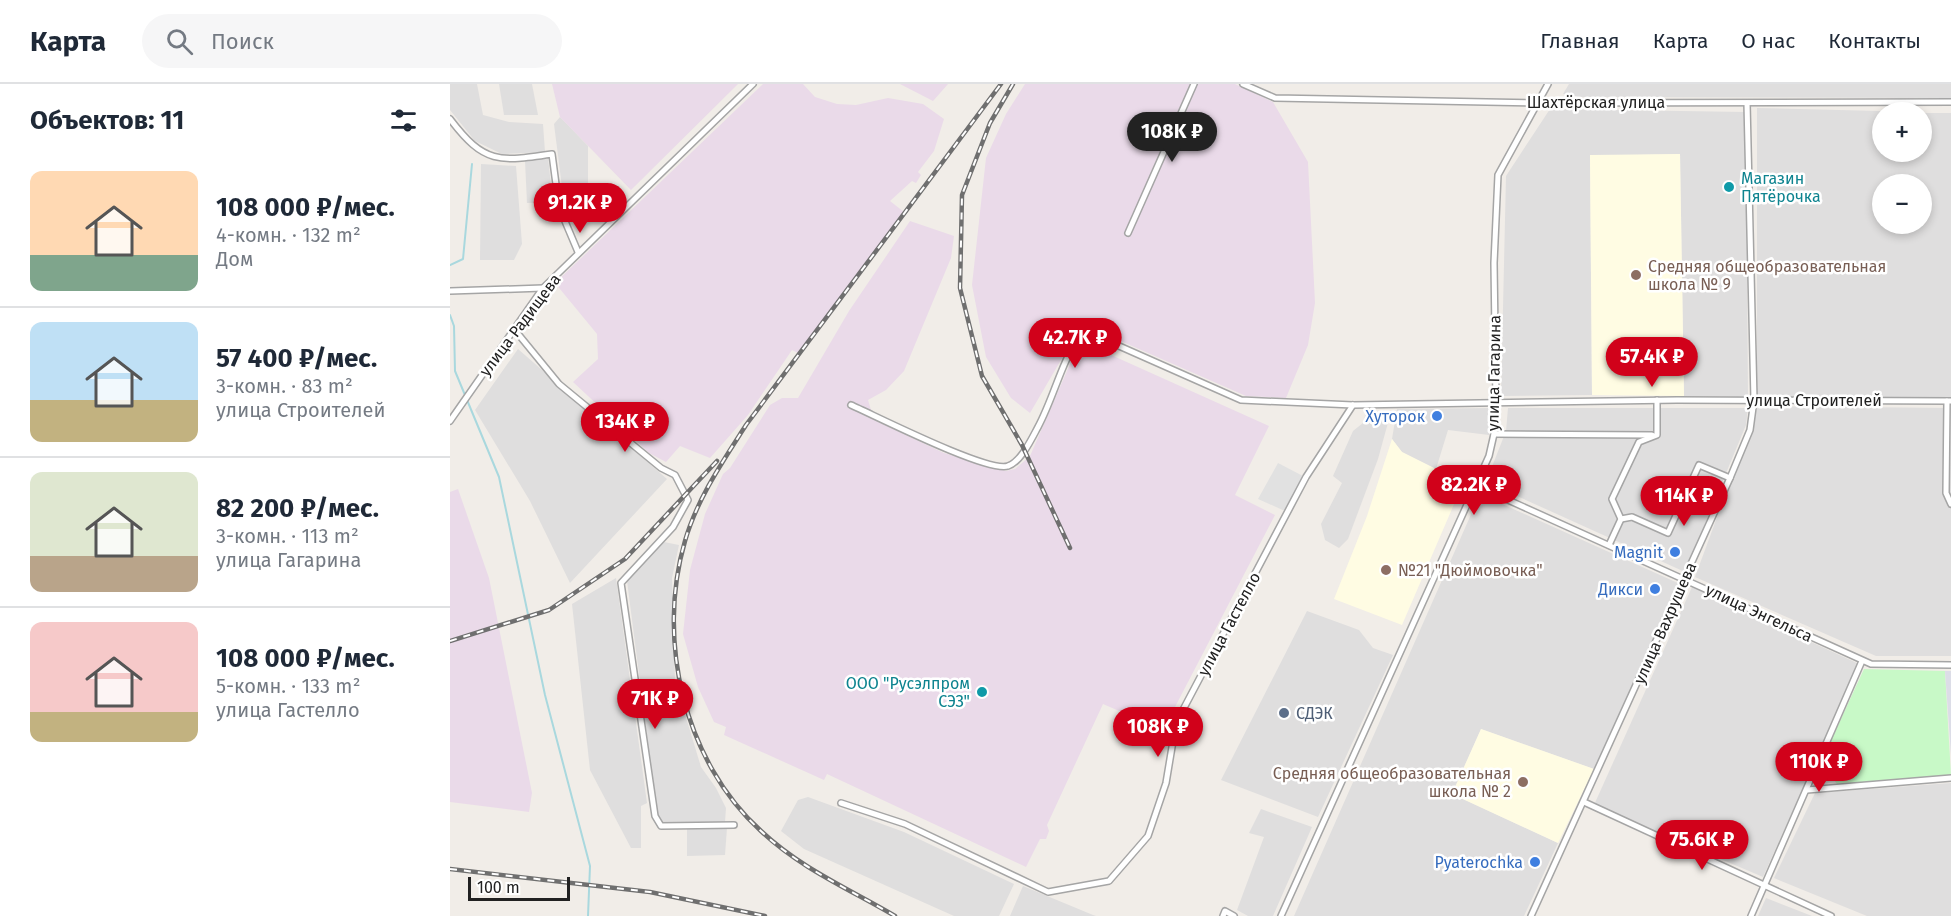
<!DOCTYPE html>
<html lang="ru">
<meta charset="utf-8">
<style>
:root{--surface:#fff;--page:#f6f6f7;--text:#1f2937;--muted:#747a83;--line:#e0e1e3;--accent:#d1011a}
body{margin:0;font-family:"Fira Sans",sans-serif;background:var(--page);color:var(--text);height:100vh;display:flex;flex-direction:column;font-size:22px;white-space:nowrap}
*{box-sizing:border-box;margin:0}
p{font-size:20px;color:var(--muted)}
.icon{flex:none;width:33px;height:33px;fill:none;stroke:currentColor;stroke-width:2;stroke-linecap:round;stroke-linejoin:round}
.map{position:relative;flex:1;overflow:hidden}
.drawer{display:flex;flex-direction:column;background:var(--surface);width:450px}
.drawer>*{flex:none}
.buttons{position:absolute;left:1422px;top:18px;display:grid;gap:12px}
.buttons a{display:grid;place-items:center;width:60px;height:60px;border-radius:50%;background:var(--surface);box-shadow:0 3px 9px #0003;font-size:30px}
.scale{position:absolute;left:18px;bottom:15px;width:102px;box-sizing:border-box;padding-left:6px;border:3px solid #212121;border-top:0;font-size:16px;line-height:21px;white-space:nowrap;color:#212121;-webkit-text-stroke:4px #fff;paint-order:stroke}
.price{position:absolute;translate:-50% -51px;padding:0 14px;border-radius:21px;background:var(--accent);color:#fff;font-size:20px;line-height:39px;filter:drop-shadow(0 2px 3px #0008)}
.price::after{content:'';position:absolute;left:50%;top:36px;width:18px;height:14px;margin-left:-9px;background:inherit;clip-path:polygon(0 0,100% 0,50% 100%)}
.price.selected{background:#222;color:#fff}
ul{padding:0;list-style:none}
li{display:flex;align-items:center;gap:18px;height:150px;padding:0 30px}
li+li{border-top:2px solid var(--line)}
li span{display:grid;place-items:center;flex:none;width:168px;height:120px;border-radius:12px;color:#555}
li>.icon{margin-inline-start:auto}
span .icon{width:72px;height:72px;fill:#fffc;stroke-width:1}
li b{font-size:26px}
h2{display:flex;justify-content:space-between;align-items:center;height:72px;padding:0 30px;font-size:26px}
header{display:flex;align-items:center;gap:36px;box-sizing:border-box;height:84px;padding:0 30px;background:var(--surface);border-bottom:2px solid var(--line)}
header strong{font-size:28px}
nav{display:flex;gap:33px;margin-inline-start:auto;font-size:21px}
.search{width:420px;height:54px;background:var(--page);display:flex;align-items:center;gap:15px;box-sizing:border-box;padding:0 21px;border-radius:33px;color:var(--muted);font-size:22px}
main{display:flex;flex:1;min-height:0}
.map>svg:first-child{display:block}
.residential{fill:#dfdede;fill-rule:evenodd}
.industrial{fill:#eadae9}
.education{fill:#fffce3}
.park{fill:#c8f9c7}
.parking{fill:#e1e1e1}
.plaza{fill:#dcdde7}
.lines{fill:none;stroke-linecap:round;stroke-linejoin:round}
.stream{stroke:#a9d8de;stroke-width:2}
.street-casing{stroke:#a5a5a5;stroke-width:8}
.street{stroke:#fff;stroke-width:5}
.rail-casing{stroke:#6f6f6f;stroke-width:4.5}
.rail{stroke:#fff;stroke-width:2;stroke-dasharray:7;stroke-linecap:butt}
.culture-dot{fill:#0f9aa8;stroke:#fff;stroke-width:2}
.education-dot{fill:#8d6e63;stroke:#fff;stroke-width:2}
.shop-dot{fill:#3f7fe0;stroke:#fff;stroke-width:2}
.service-dot{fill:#5c6f8a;stroke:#fff;stroke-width:2}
.labels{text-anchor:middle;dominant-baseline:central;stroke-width:5;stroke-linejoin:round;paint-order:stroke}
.street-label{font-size:16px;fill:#212121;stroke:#fff}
.culture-label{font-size:16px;fill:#0d838f;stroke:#fff;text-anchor:start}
.education-label{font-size:16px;fill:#785e54;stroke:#fff;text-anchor:start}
.shop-label{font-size:16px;fill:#366cbe;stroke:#fff;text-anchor:end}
.service-label{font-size:16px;fill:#4e5e75;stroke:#fff;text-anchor:start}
</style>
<header>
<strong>Карта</strong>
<div class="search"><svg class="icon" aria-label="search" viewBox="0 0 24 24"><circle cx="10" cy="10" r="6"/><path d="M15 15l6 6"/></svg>Поиск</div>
<nav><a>Главная</a><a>Карта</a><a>О нас</a><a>Контакты</a></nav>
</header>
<main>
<section class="drawer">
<h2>Объектов: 11<svg class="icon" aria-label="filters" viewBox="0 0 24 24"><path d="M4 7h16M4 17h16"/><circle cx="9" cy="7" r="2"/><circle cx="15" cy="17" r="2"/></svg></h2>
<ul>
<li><span style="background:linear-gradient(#ffd9b3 70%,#7fa58c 0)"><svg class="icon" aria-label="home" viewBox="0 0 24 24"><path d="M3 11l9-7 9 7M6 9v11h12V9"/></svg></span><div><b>108 000 ₽/мес.</b><p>4-комн. · 132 m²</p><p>Дом</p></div></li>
<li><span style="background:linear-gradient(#bfe0f5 65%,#c2b280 0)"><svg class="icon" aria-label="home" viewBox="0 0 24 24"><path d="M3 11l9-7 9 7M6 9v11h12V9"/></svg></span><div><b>57 400 ₽/мес.</b><p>3-комн. · 83 m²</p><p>улица Строителей</p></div></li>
<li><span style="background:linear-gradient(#dfe7d0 70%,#b9a48a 0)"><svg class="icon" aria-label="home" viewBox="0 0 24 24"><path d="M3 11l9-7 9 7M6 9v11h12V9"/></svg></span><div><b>82 200 ₽/мес.</b><p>3-комн. · 113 m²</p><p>улица Гагарина</p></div></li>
<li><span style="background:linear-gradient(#f6c9c9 75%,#c2b280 0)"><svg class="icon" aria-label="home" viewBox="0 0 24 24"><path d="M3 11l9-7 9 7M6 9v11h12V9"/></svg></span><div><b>108 000 ₽/мес.</b><p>5-комн. · 133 m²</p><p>улица Гастелло</p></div></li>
</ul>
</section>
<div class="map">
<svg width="1501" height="832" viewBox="0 0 1501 832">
<rect width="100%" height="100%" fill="#f1ede8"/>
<!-- residential -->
<g class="residential">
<path d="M0,0H27L33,31L59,38L93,40L95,68L52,70L25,57L0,26Z"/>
<path d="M49,0H82L88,31H54Z"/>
<path d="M1119,0H1501V14L1128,13L1113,10Z"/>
<path d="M1307,24L1470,28H1432V68H1472V29H1501V313H1307ZM1432,100H1472V140H1432Z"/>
<path d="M1100,25L1296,28L1298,313L1234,312L1230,70L1140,72L1142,311L1051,312L1056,92Z"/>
<path d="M110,33L138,62V120L114,119L104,40Z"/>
<path d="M98,74L103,118L77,119L75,77Z"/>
<path d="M31,80L66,82L72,160L64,176H30Z"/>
<path d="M68,265L217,395L120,499L80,417L25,326Z"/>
<path d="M1308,322L1501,324V572H1426L1245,493Z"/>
<path d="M1040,324L1039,351L998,346L986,385L952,368L942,355L947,325Z"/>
<path d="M1058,324H1298L1296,341L1235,488L1036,398L1056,347Z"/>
<path d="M936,327L939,335L928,375L898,455L889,464L875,456L871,440L892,399L883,392L903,347L913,339L916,328Z"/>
<path d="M1030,410L1230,500L1144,685L1031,645L1002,710L1108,759L1074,832H844Z"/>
<path d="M214,458L229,461L222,494L225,597L251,683L266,704L276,724L275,738L213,740L207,729L177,497Z"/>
<path d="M166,494L197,719L191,722V764H181L140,686L122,520Z"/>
<path d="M1242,503L1409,580L1313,793L1144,721Z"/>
<path d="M857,527L909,546L923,564L943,571L868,733L771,696Z"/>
<path d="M1501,699V832H1417L1324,794L1365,709Z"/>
<path d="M358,713L454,748L564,800L549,832H504L354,765L331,747L348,716Z"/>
<path d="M811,725L862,743L823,832H798L787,826L814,753L799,749Z"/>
<path d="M277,744L275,771L237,772V745Z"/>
<path d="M573,802L643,831L646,832H560Z"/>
<path d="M1316,814L1362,832H1308Z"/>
</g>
<!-- industrial -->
<g class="industrial">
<path d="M102,0H288L181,106L110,33Z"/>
<path d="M313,0H353L365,13L387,20L406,21L438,14L473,20L494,35L484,67L468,88L471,91L466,99L462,97L440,117L454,128L348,269L342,266L298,331L260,374L230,362L216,378L199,369L123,298L148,275L147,250L105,199Z"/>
<path d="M450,0H498L483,17Z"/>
<path d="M575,0H785L823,18L858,78L865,219L858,261L836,314L796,312L632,240L580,329L561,314L536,273L522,201L536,74L556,30Z"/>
<path d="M460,137L504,152L501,174L454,287L436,306L418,316L424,336L494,369L556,387L565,385L580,372L630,257L819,342L785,411L825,431L713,646L653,620L597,741L599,747L596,755H590L576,783L377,690L374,696L274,651L276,643L264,638L248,603L233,550L240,486L255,430L273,390L280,384L320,321L332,314H348L399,227Z"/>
<path d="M8,405L39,494L82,709L79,728L0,718V408Z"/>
</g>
<!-- education -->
<g class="education">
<path d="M1230,70L1234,312L1142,311L1140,71Z"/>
<path d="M942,355L952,368L986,385L1011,404L952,541L884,515L917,432Z"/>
<path d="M1031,645L1144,685L1108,759L1002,710Z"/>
</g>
<!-- park -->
<path class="park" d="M1414,585L1495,587L1501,692L1387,700L1371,678Z"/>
<!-- parking -->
<path class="parking" d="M828,379L853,392L835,427L808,415Z"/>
<!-- plaza -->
<path class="plaza" d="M1495,587H1501V671Z"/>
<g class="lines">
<!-- stream -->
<g class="stream">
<path d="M0,181L13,175L22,80"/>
<path d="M0,231L4,242L5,287L49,393L95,611L140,782L138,832"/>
</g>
<!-- street casing -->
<g class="street-casing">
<g id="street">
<path d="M793,0L825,14L1087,19L1501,18"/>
<path d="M0,35C34,80 49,78 102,70L109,123L128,168"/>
<path d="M678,149L744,0"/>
<path d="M0,207L93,204"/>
<path d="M64,245L109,300L211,384L225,391L238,416L223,443L171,499L205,732L211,742L284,741"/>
<path d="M1497,317L1496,409L1501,420"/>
<path d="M401,321C426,332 538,389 558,382C571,378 582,354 588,343C604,313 611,279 630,251L642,250L791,316L903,321L1227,316L1501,317"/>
<path d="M0,337L93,204L303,0"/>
<path d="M1044,350L1202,351"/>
<path d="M1025,401L1421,580L1501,581"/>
<path d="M1171,435L1182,433L1218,449L1249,381L1280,394"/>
<path d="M1159,461L1171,435L1162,415L1189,358L1207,351V316"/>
<path d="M1357,706L1501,694"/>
<path d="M1134,718L1381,832"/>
<path d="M391,719L455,740L598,808L659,797L698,752L716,699L726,639L856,393L903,321"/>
<path d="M773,832L775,827L784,832"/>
<path d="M831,832L1039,372L1044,350L1046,319L1044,179L1048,91L1098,0"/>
<path d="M1081,832L1280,394L1300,346L1304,316L1297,19"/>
<path d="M1301,832L1412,577"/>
</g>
</g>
<!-- street -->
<use href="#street" class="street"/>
<!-- rail casing -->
<g class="rail-casing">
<g id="rail">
<path d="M563,0L540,39L512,111L510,204L532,292L572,361L620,464"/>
<path d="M0,557L99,526L175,475L267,377"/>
<path d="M0,785L200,808L315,832"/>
<path d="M445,832C399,805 350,784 311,747C234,677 206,556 235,457C247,415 273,377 296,341L551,0"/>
</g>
</g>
<!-- rail -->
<use href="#rail" class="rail"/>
</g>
<!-- markers -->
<g class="culture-dot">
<circle cx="1279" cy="103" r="6"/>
<circle cx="532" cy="608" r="6"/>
</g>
<g class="education-dot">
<circle cx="1186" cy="191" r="6"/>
<circle cx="936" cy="486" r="6"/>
<circle cx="1073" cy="698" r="6"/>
</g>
<g class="shop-dot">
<circle cx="987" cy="332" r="6"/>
<circle cx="1225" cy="468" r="6"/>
<circle cx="1205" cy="505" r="6"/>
<circle cx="1085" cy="778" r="6"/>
</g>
<circle class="service-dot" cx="834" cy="629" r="6"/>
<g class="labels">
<!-- street labels -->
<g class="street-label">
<text x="1146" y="18">Шахтёрская улица</text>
<text transform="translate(70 241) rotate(-53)">улица Радищева</text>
<text transform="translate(1044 289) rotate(-89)">улица Гагарина</text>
<text x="1364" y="316">улица Строителей</text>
<text transform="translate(1309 529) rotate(25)">улица Энгельса</text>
<text transform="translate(1215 539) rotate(-66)">улица Вахрушева</text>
<text transform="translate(779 540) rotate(-62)">улица Гастелло</text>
</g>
<!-- culture labels -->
<g class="culture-label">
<text x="1291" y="94">Магазин<tspan x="1291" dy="18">Пятёрочка</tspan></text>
<text x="520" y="599" text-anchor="end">ООО "Русэлпром<tspan x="520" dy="18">СЭЗ"</tspan></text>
</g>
<!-- education labels -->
<g class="education-label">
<text x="1198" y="182">Средняя общеобразовательная<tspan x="1198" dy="18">школа № 9</tspan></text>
<text x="948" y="486">№21 "Дюймовочка"</text>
<text x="1061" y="689" text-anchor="end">Средняя общеобразовательная<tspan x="1061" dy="18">школа № 2</tspan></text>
</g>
<!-- shop labels -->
<g class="shop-label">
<text x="975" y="332">Хуторок</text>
<text x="1213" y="468">Magnit</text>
<text x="1193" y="505">Дикси</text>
<text x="1073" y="778">Pyaterochka</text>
</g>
<!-- service labels -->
<g class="service-label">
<text x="846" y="629">СДЭК</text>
</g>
</g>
</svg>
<div class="buttons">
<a>+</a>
<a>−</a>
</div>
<div class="scale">100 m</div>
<b class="price selected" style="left:722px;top:79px">108K ₽</b>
<b class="price" style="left:130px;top:150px">91.2K ₽</b>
<b class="price" style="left:625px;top:285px">42.7K ₽</b>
<b class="price" style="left:1202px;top:304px">57.4K ₽</b>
<b class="price" style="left:175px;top:369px">134K ₽</b>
<b class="price" style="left:1024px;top:432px">82.2K ₽</b>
<b class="price" style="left:1234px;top:443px">114K ₽</b>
<b class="price" style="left:205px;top:646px">71K ₽</b>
<b class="price" style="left:708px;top:674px">108K ₽</b>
<b class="price" style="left:1369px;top:709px">110K ₽</b>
<b class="price" style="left:1252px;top:787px">75.6K ₽</b>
</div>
</main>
